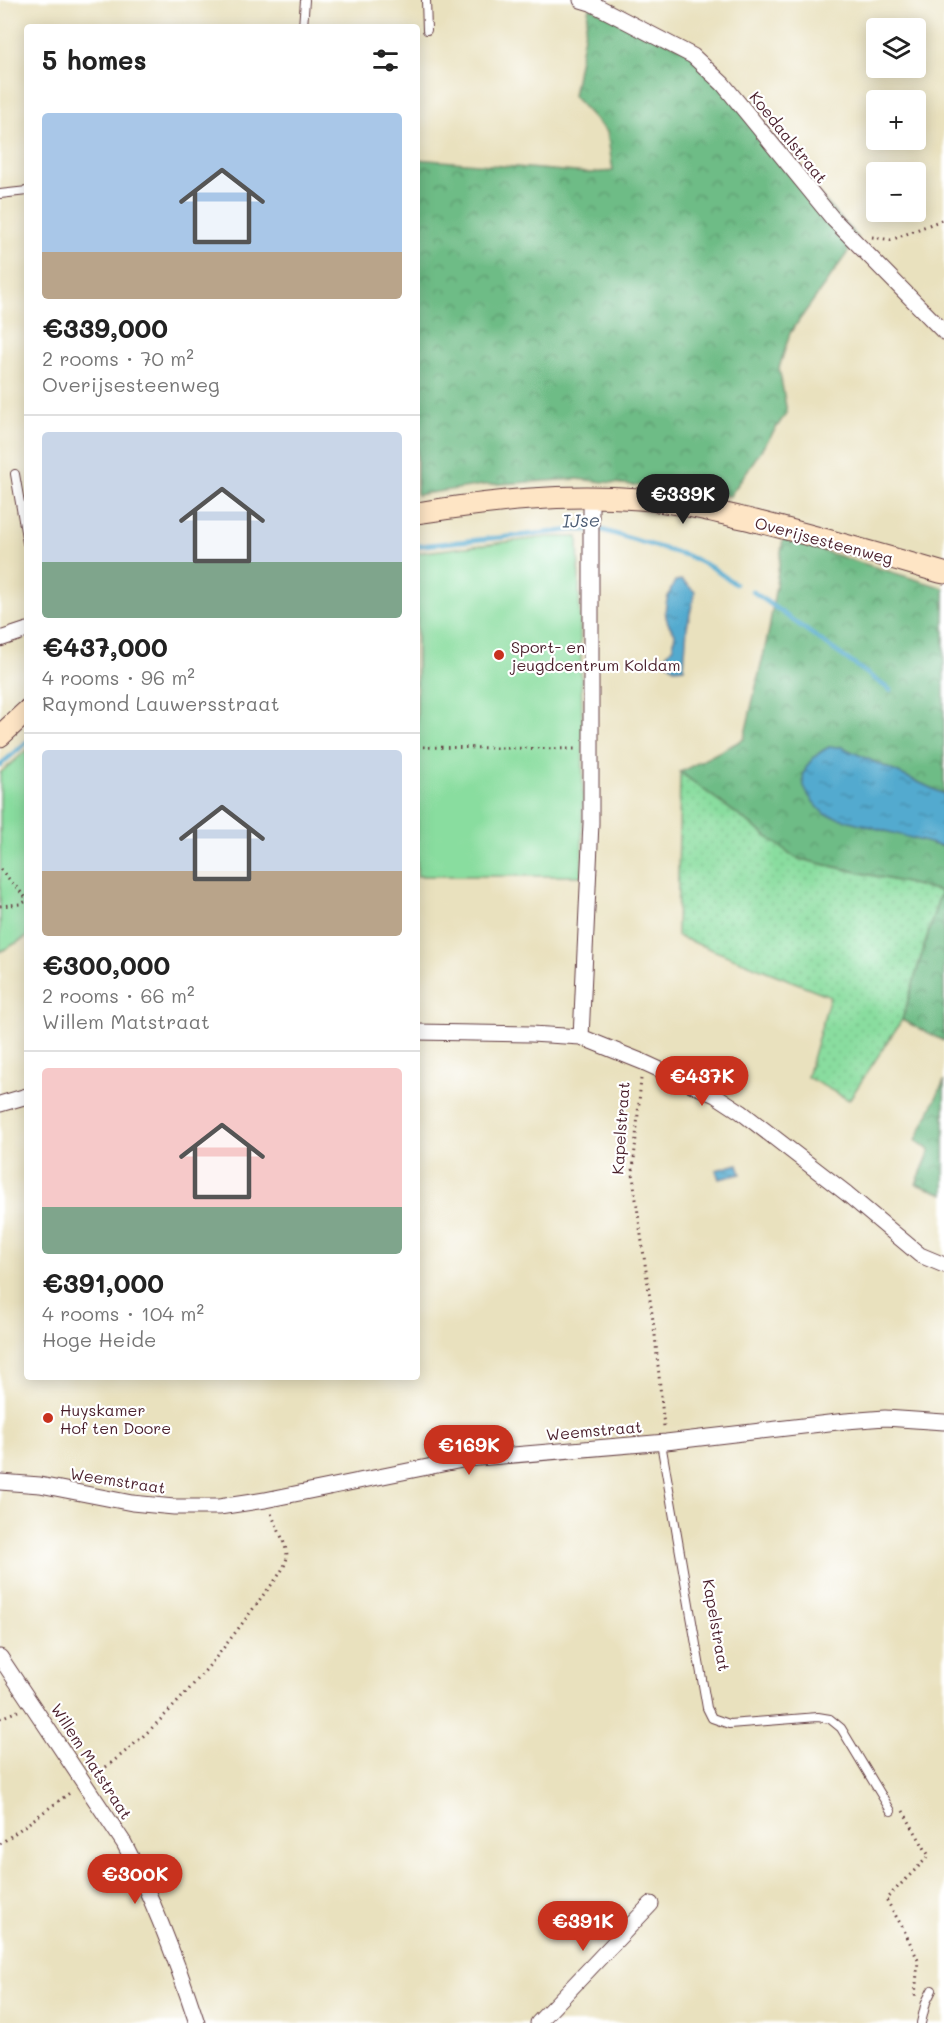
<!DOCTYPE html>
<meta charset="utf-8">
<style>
:root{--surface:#fff;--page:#f2f2f2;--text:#222;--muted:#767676;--line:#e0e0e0;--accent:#c8321e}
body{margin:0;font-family:Mali,sans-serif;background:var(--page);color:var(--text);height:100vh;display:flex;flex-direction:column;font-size:22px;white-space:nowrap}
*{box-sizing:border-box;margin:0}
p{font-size:20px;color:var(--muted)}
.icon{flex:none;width:33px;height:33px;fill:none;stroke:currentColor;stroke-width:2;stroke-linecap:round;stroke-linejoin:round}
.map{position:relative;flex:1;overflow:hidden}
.panel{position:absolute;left:24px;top:24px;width:396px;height:1356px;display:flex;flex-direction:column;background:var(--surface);border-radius:6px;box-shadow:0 3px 15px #0003}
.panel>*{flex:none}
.controls{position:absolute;left:866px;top:18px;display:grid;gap:12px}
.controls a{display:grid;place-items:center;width:60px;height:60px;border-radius:6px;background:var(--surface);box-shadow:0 3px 15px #0003;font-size:30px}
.price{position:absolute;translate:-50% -51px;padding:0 14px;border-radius:21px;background:var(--accent);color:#fff;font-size:20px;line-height:39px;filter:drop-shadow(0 2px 3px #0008)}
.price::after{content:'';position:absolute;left:50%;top:36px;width:18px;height:14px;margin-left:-9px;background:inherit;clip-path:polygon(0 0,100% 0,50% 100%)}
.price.selected{background:#222;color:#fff}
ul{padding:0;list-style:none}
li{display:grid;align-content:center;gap:12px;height:318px;padding:0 18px}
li+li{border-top:2px solid var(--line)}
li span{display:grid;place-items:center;height:186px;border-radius:6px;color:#555}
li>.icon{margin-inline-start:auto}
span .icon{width:108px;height:108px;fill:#fffc;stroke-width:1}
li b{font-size:26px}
h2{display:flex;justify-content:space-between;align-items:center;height:72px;padding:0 18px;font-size:26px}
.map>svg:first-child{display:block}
.grass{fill:url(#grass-dots);stroke:#6a7e65;stroke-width:1.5}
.forest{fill:url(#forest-crowns);stroke:#5c6e58;stroke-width:1.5}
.green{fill:#89dd9f;stroke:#6a7e65;stroke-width:1.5}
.water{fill:url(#water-ripples);stroke:#4e647d;stroke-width:1.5}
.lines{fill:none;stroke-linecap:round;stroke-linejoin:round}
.stream{stroke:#52aacf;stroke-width:4.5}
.lane-casing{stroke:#623c41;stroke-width:10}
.street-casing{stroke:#623c41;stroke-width:17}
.secondary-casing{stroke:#623c41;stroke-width:23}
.path{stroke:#623c41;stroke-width:3;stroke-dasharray:1.5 4.5;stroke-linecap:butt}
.lane{stroke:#fff;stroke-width:8}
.street{stroke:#fff;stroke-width:15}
.secondary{stroke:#fee5c5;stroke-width:21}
.poi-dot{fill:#c8321e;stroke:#fff;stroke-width:2}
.labels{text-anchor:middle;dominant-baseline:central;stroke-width:4.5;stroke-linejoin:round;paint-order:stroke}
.street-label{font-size:16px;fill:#4a1f2b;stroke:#fff}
.poi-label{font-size:16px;fill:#4a1f2b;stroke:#fff;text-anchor:start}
.water-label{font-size:18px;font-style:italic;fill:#4e5e75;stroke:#fff}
</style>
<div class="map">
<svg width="944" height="2023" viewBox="0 0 944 2023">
<defs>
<pattern id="grass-dots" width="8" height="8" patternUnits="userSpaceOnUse" patternTransform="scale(1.5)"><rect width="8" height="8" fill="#89dd9f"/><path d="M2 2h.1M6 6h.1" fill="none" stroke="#78bd89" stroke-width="1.8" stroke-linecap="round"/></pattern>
<pattern id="forest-crowns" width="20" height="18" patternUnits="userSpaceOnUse" patternTransform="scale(1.5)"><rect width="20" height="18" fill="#6ebc86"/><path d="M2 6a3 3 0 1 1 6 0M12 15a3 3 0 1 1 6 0" fill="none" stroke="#5c986e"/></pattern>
<pattern id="water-ripples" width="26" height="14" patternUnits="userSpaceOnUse" patternTransform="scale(1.5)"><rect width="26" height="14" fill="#52aacf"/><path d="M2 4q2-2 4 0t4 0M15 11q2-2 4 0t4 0" fill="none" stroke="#468aa8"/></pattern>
</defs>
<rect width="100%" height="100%" fill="#fff"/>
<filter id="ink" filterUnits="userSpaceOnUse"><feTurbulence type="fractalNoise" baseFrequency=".0167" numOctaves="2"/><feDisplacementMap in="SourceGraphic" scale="12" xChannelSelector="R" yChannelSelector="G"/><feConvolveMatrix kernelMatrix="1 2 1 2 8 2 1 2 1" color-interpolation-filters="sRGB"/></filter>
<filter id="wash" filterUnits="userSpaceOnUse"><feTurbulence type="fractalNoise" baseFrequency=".008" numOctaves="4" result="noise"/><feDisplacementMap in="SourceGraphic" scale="24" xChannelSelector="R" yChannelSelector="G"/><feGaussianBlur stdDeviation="1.35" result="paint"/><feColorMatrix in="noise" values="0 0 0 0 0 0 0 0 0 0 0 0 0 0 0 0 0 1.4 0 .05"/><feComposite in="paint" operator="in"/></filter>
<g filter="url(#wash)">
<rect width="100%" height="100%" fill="#e9e1be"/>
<!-- grass -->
<path class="grass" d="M680,772L796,858L941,891L902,1020L849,1100L807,1077L830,996L677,936Z"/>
<!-- forest -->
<g class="forest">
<path d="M589,7L697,55L858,238L790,333L779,368L787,412L730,496L577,479L483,485L417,495V159L588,173L613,171L607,132L573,96Z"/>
<path d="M783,539L944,588V794L841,747L890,831L940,846L944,845V1041L902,1020L941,891L796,858L680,772L744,739L769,630Z"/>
<path d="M944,1081V1194L916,1184L930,1151L916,1140Z"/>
</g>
<!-- green -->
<g class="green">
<path d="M548,537H578L583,757L582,876H417V553Z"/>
<path d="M27,750V937L0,952V773Z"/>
</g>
<!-- water -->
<g class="water">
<path d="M682,580L695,592L687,627L684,668L675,669L667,662L666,655L673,647L675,633C672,629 668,625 667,620C662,607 669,592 675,581Z"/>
<path d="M829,747H842L944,794V845L940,846L824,814C817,806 807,797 804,786C799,769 815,754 829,747Z"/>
<path d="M738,1164L741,1174L719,1179L716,1170Z"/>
</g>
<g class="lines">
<!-- stream -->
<g class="stream">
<path d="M417,546L573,530H602L688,556L713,568L735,584"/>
<path d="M752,591L890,690"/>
<path d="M0,765L27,742"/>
</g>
</g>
</g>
<g filter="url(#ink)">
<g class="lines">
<!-- lane casing -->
<g class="lane-casing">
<g id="lane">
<path d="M426,0L427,30"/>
<path d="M303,27L305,0"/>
<path d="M0,194L27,191"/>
<path d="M15,474L27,543"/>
<path d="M661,1443L707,1708L712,1718L729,1724L818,1717L830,1719L841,1728L891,1811"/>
<path d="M921,2023L926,2002L932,1990"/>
</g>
</g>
<!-- street casing -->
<g class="street-casing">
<g id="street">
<path d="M581,0L591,3L693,56L723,84L833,219L944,332"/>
<path d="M0,639L27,630"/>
<path d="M417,1032L531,1034L581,1037L643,1062L715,1095L741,1112L846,1193L920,1255L944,1265"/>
<path d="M581,1037L591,823V497"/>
<path d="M0,1104L27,1096"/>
<path d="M0,1482L40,1485L132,1503L174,1507H219L265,1500L467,1459L666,1442L846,1421L885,1418L944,1422"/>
<path d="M0,1657L124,1843C154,1900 177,1962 197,2023"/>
<path d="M538,2023L651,1904"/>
</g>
</g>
<!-- secondary casing -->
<g class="secondary-casing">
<g id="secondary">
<path d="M417,513C493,501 561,493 639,499C678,502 717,512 755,521C819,537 881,555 944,573"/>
<path d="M0,736L27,711"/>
</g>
</g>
<!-- path -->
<g class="path">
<path d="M872,237L891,240L944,219"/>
<path d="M417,747L577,749"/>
<path d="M0,869L27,899"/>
<path d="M0,906L20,904L27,901"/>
<path d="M641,1079L633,1172L634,1185L655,1335L664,1427"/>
<path d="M0,1718L18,1711"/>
<path d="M96,1774C163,1727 213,1664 261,1598C269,1587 286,1570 287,1556C287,1545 275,1524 271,1513"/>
<path d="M903,1811L929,1856L886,1899L904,1930L918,1960L915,1997"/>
<path d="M0,1844L71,1792"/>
</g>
<!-- lane -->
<use href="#lane" class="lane"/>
<!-- street -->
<use href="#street" class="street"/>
<!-- secondary -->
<use href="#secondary" class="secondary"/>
</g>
</g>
<!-- markers -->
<g class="poi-dot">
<circle cx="499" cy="655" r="6"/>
<circle cx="48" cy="1418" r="6"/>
</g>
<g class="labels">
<!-- street labels -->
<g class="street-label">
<text transform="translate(789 137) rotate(51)">Koedaalstraat</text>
<text transform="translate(824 540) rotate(15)">Overijsesteenweg</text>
<text transform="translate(620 1128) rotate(-86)">Kapelstraat</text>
<text transform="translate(594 1430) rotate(-5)">Weemstraat</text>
<text transform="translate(118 1480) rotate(9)">Weemstraat</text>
<text transform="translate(717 1625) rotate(80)">Kapelstraat</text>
<text transform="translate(92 1761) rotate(57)">Willem Matstraat</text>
</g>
<!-- poi labels -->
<g class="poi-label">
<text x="511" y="646">Sport- en<tspan x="511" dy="18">jeugdcentrum Koldam</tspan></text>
<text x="60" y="1409">Huyskamer<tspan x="60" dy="18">Hof ten Doore</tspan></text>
</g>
<!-- water labels -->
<g class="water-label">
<text transform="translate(581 520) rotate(-2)">IJse</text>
</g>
</g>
</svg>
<div class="controls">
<a><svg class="icon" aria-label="layers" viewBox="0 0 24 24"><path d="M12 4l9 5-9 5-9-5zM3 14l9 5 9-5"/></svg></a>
<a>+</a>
<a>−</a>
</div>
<b class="price selected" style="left:683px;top:525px">€339K</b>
<b class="price" style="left:702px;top:1107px">€437K</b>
<b class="price" style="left:469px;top:1476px">€169K</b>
<b class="price" style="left:135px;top:1905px">€300K</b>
<b class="price" style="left:583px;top:1952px">€391K</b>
<section class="panel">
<h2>5 homes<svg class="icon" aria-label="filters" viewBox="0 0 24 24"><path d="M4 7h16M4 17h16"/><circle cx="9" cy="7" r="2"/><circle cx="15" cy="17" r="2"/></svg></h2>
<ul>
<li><span style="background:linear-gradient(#a9c7e8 75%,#b9a48a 0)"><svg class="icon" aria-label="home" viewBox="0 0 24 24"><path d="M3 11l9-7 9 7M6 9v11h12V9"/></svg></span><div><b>€339,000</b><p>2 rooms · 70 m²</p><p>Overijsesteenweg</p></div></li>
<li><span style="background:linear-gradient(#c9d6e8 70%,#7fa58c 0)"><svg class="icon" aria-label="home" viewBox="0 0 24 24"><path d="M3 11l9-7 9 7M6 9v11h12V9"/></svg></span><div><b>€437,000</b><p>4 rooms · 96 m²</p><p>Raymond Lauwersstraat</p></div></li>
<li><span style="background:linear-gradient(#c9d6e8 65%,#b9a48a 0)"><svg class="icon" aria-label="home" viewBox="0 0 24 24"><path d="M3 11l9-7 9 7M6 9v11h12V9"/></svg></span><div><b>€300,000</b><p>2 rooms · 66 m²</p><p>Willem Matstraat</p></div></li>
<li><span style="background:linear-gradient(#f6c9c9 75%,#7fa58c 0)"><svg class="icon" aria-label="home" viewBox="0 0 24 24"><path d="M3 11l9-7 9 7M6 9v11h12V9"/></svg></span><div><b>€391,000</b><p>4 rooms · 104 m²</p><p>Hoge Heide</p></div></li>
</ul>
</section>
</div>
